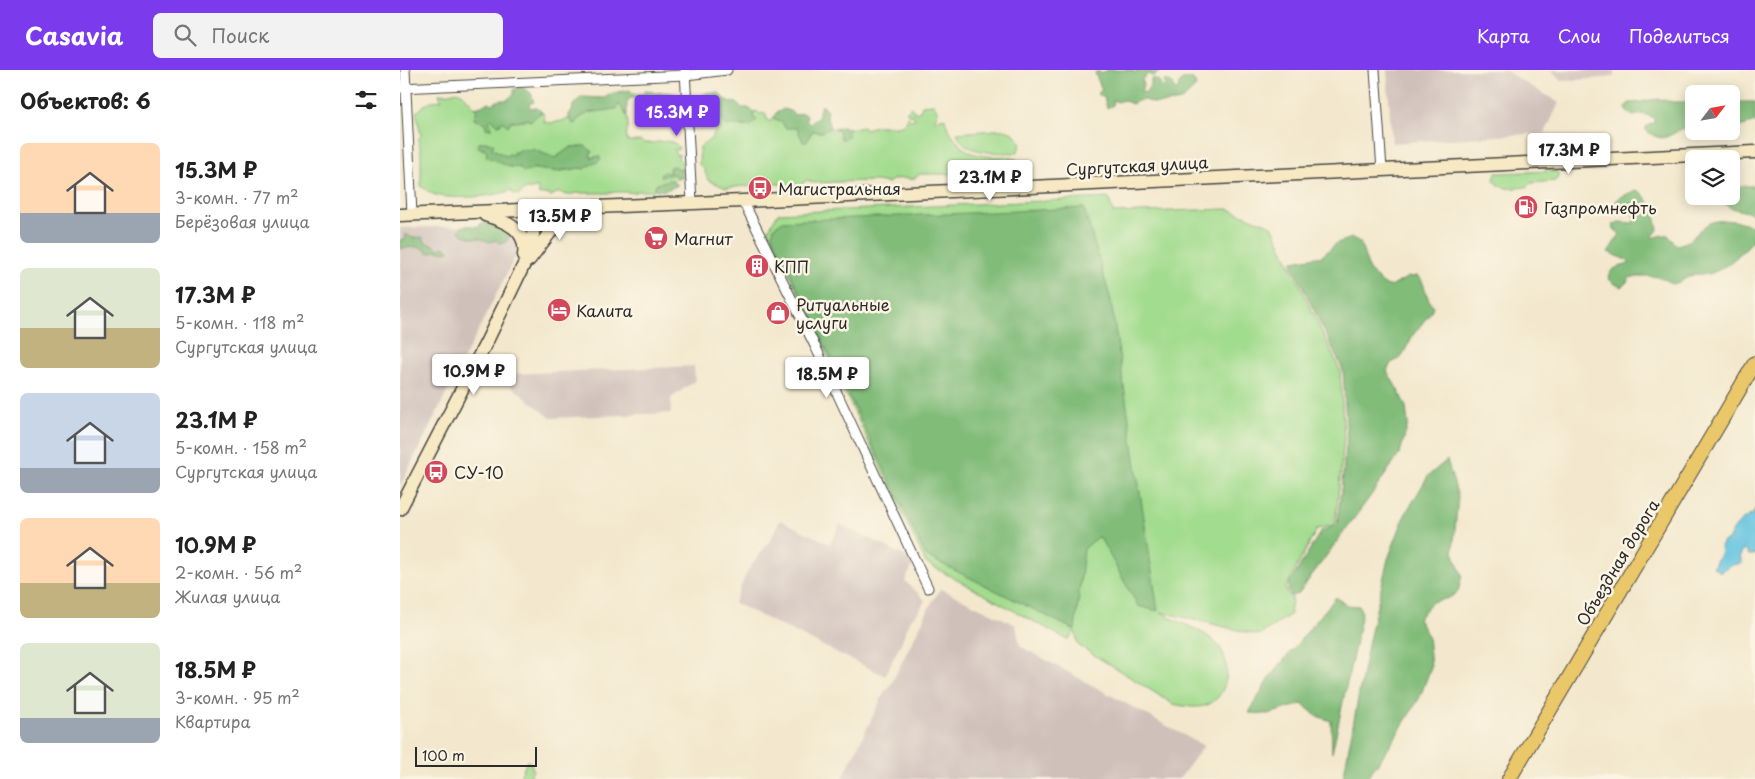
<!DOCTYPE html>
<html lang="ru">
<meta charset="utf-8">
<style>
:root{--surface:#fff;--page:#f2f2f2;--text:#222;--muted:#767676;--accent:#7c3aed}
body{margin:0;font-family:"Playpen Sans",sans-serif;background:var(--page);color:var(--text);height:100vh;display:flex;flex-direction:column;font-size:19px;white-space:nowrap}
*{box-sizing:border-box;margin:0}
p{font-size:16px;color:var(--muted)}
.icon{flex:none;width:28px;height:28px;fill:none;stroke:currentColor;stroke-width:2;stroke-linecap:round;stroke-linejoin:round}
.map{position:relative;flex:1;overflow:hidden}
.side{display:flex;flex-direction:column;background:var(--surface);width:400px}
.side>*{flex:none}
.needle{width:32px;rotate:59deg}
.buttons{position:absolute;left:1285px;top:15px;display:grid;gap:10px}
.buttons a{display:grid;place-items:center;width:55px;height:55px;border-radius:8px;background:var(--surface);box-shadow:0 2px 12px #0003;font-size:25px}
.scale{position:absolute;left:15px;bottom:12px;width:122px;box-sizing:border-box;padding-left:5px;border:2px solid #2b2b2b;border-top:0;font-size:14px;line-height:18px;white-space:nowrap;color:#2b2b2b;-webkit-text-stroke:4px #fcf5e5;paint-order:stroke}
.price{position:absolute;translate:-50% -42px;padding:0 11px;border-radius:5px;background:#fff;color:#222;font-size:16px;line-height:32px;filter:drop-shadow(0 1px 2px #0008)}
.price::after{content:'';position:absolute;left:50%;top:30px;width:15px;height:11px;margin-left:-8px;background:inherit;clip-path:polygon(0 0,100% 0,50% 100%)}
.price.current{background:var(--accent);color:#fff}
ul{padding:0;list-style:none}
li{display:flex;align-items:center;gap:15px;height:125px;padding:0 20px}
li span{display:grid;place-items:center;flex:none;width:140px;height:100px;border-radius:8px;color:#555}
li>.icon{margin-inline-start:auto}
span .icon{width:60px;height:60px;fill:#fffc;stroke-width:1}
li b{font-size:21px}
h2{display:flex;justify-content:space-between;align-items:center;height:60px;padding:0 20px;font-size:21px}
header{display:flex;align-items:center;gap:30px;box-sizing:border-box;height:70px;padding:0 25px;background:var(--accent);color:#fff}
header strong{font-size:24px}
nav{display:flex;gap:28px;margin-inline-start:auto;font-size:18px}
.search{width:350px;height:45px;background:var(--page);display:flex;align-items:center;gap:12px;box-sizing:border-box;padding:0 18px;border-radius:8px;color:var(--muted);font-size:19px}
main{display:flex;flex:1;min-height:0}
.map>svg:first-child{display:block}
.industrial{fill:#cfc0ba}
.green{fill:#a2dc8e;stroke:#66845c;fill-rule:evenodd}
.forest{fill:#81bc79;stroke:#567452}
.water{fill:#62c3e0;stroke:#467786}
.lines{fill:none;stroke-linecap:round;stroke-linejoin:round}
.minor-casing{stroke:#494743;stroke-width:11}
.secondary-casing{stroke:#494743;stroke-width:15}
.primary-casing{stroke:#494743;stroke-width:16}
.minor{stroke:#fff;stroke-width:9}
.secondary{stroke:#f7e9c3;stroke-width:12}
.primary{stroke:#eac769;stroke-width:14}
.labels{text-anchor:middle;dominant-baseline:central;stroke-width:5;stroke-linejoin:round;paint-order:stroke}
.street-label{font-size:16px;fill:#2b2b2b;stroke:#fcf5e5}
.poi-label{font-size:16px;fill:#2b2b2b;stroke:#fcf5e5;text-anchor:start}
</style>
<header>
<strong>Casavia</strong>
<div class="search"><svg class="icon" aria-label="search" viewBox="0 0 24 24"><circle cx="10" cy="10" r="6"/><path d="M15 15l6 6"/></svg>Поиск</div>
<nav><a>Карта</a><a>Слои</a><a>Поделиться</a></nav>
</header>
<main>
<section class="side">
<h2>Объектов: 6<svg class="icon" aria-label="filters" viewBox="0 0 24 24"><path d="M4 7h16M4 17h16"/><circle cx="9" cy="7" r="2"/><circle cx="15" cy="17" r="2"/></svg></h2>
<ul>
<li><span style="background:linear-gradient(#ffd9b3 70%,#9aa5b1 0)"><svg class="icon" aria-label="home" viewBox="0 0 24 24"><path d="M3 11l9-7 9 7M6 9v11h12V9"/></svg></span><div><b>15.3M ₽</b><p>3-комн. · 77 m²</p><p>Берёзовая улица</p></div></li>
<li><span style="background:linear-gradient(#dfe7d0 60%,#c2b280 0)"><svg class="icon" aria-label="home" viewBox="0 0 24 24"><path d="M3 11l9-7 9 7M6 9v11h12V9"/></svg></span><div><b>17.3M ₽</b><p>5-комн. · 118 m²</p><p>Сургутская улица</p></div></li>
<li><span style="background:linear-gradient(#c9d6e8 75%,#9aa5b1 0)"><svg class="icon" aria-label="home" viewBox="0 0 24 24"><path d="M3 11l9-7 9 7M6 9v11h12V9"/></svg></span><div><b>23.1M ₽</b><p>5-комн. · 158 m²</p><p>Сургутская улица</p></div></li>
<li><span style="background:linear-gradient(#ffd9b3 65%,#c2b280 0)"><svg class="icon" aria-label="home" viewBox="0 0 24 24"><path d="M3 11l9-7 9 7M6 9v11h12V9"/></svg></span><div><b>10.9M ₽</b><p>2-комн. · 56 m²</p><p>Жилая улица</p></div></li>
<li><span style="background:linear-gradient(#dfe7d0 75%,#9aa5b1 0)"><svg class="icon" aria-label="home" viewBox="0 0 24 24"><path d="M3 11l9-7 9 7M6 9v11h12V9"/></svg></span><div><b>18.5M ₽</b><p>3-комн. · 95 m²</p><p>Квартира</p></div></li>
</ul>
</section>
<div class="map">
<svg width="1355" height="709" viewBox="0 0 1355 709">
<rect width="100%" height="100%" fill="#fcf5e5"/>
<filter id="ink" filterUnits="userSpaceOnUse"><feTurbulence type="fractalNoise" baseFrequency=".02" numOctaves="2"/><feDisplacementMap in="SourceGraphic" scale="10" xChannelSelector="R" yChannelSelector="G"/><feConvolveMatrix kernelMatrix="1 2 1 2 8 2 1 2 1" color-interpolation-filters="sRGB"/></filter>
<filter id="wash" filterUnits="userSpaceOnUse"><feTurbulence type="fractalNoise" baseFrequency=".0096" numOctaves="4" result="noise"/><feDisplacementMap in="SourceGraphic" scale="20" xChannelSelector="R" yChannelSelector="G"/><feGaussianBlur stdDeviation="1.12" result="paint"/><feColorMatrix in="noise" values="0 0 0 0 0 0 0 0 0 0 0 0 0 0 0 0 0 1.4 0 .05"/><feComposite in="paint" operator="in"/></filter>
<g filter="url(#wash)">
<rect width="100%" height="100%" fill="#f3e8cd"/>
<!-- industrial -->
<g class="industrial">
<path d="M987,0H1104L1159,33L1145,63L992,73Z"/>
<path d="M1151,0H1214V7L1162,11Z"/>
<path d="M96,155L108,162L116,170L117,183L0,416V158Z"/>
<path d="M294,296L295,311L271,328V343L151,348L111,316V304Z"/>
<path d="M380,450L430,474L440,454L515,491L505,511L525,530L520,540L509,551L501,573L485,606L334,533L348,500L371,469Z"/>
<path d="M541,519L616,555L620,576L804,676L779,709H442L486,619L488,620L533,530Z"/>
</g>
<!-- green -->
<g class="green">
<path d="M57,21L63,24L77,40L74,49L82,51L92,57L89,52L92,49L98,55H100L102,51H124L142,42L145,46L144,52L153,53L169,49L172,51C178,50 182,46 187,43C201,38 205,44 219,34C224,40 228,47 228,54C229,61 224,62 227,71C232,72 234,71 238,71C245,71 240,73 246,73C256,74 272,66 279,78L278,80L274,79L276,85L279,84L278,88L282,92L283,99L281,100L277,97L269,98L270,103L267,105L274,104L277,106V109C269,112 256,112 253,121H237L234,123C230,122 215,121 211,123H177L167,125L159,122L151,126L145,124L139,125L138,118C133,118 130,120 126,119L119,125L112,123L111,120C97,127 44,131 31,123C27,121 24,118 21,116V82L18,69L21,66L16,42L21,39L24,35H25L32,31L42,30L39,25L40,23L46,24ZM88,72L94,75L92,78L93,80C102,81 107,93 117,82L134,81L155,88L171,77L185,76L192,88L196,86L193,93L184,99L180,98L156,102L149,99L142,100L121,97H109L102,92L91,88L86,80L81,79L79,76Z"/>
<path d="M309,27L317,30L320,40L319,42L330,55L337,54L344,57L355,48L353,47L354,42L357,41L360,44L365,43L368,51H371L373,48L397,58L401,63C409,63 414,60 421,62L430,58L439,61L440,67L450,58C454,59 459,58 463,57L465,59L476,56H498L506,53L507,46L510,50L515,49L513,45H509L507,43V41L511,37L516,43L520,41L522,35L534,34L538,43L535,48V51L543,47L545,48C546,58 551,62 556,70C577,98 611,78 620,93L618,95L583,97L558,106L548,104H520L513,109H509L507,108L494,109L488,113L476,111L433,112C426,114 420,111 414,113L407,110L399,116L368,113L365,115L358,113L347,117L345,116L326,118L308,110L304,99L299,94L300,77C309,69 310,73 316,60L314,55L316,50L313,46L315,43L312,37L300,30Z"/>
<path d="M595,60C607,59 617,62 621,74L617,83C597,82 565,86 557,63Z"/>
<path d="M1157,101L1159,106L1155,111L1131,113L1127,117C1114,118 1100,122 1094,109L1096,103Z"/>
<path d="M709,128L713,143L828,139L872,156L940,300L944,369L935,455L917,459L885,519L892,528L890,545L859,565L761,542C777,553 800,558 815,572C833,588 830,626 807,635C797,639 783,636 773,634L678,575L675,561L668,570L526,493L368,160L378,143Z"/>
<path d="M127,691L131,693L133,700L129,709H119Z"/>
</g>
<!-- forest -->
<g class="forest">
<path d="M708,0H733L734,3L740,0H760L759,3L752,6L748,4L742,9L743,17L740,21L747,23V20L751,14V10L753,8L759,11L762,18L766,16L764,13L765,10L773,14L774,19L776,20L779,18L778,16L782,10L792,9L796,14L795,18C790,22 785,28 780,31C779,32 756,34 753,33C744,29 740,29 732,34L723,30L717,32L714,30L713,35L707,38L704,27L697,24L702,20L695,3L697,1L701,3Z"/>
<path d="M121,17L131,23L134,32L129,34L130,38H137L142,42C137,45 135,48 130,51L127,49L118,52L112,50L108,56L102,51L98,55L92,49L89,52L92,57L90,59L86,58L85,53L74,49L77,40L75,38L82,36L88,32L93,34L99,30H107L114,24V19Z"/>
<path d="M230,20L232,23L242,24L245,21L250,20L255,23C262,22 274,21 280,27V31L277,33L270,31L231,28L227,31V46L219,34L216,39L188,43L177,50V53L173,54L171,49H169V44L172,42L173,35L181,27L204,28L213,23Z"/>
<path d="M308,22L319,23L323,28L330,32L337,33L342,38H348L354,42L353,47L357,50L349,57C343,55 333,54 327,56L322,50L317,30L309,27L300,30L303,25Z"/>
<path d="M1258,29L1273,32H1294V56C1272,57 1267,79 1246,60V57L1254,52V48L1244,44L1233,46L1226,41V36L1229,33C1239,33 1248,30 1258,29Z"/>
<path d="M1331,32H1355V52L1334,59V65L1332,66L1329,61H1331Z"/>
<path d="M421,36H424C427,41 428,43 427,49L430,55V58L421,62L412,61L407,72H403L397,58H385L382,52L373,48L376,43L384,39L390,41L395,45L402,43L407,45L406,49L410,53L419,47V41Z"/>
<path d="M442,57L450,58L448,61L449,65L444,69H441L439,61L434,59Z"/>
<path d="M1300,61H1322L1323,66C1315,70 1306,68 1300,61Z"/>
<path d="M84,72L92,73L94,75L92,77L93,79L106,86L109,84L114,85L113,82H117L119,79L122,82L123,79L127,81L132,79L155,88L171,77L185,76L192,81L190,86L192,88L199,86L201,89L196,93H193L184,99L180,98C164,100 150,103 133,98L130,101L124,102L120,99V97C111,100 97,90 87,87L86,80L77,76L79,73Z"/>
<path d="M272,96C279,97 283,102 283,108L277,109V106L274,104L260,107L261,104L264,102L270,103L269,98Z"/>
<path d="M267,110H271L278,115C271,118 262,123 255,119V115Z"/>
<path d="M1346,116H1355V144L1331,138L1314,126H1331V117Z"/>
<path d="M1236,120C1248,123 1257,149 1258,160L1252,167L1253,168L1262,165H1268L1276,175C1303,171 1296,146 1333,151C1342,152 1348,153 1355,159V168C1343,182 1326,199 1309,204C1304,205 1301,204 1297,204C1288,205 1282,213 1272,214C1262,204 1242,205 1229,208L1227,212L1222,217L1213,213L1208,208C1210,197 1220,197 1229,194L1228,191L1208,182L1220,164L1214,159L1213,155L1219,152L1233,153L1235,148L1230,140L1225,136L1218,137L1214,133L1219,128Z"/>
<path d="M684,138L711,231L758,541L738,536L699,466L684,479L675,560L526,486L372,165L374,157L383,151Z"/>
<path d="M88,152L94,157L96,153L109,161L108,169L105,173H99L96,170L90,172L79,168C74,169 62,165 59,162C61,153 70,156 77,157L82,153Z"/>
<path d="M6,164L12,168L22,167L26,173L34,175L37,179L43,177L49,180L48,182L36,181L29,183C18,173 12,179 0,178V170L5,169Z"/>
<path d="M952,168L960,172L969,200L983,214L991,217L1008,207L1018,206C1026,213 1024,225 1033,236L1031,242L1013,265L1001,288L991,293L987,301L999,322L1006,337L1008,354L1000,383L972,424L898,524L892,526L888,520L889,514L921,461L937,455L947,370L943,300L893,196V191L922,186L937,173Z"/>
<path d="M1047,390L1058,427L1053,482L1062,505L1058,522L1049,528L1032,532L1018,549L1028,566L1031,597L1020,627L988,679L966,709H943L969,570L988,489L1005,445L1028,406Z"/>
<path d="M936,527L946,535L959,536L962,543L932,683L931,651L917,646L902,634L868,644L849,643L869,608Z"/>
</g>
<!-- water -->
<path class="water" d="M1355,439V485H1349L1345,480L1342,481L1340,486L1342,493L1331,495L1321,502L1313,497L1320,484L1322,472L1329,469C1333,457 1342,449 1353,444Z"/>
</g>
<g filter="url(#ink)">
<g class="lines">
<!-- minor casing -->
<g class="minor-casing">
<g id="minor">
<path d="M5,0L12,144"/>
<path d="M285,0L292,133"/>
<path d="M975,0L982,100"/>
<path d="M0,18L286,5L327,0"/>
<path d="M343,131L416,278L528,518"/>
</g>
</g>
<!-- secondary casing -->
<g class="secondary-casing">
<g id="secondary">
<path d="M0,145L343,131L1355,82"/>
<path d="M85,145C105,151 128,159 124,185"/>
<path d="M129,190L158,152L181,143"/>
<path d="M0,439L87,271L127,188L133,165L134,155L132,140"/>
</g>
</g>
<!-- primary casing -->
<g class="primary-casing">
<path id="primary" d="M1109,709L1355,293"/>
</g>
<!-- minor -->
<use href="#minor" class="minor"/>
<!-- secondary -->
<use href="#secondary" class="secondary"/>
<!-- primary -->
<use href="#primary" class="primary"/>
</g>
</g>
<!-- icons -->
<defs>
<g id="bus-disc" transform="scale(1.25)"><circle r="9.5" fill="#d1495b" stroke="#fcf5e5"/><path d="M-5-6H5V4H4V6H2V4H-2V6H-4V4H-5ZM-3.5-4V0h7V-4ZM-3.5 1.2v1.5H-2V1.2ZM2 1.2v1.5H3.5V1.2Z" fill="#fff"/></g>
<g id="fuel-disc" transform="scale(1.25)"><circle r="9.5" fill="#d1495b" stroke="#fcf5e5"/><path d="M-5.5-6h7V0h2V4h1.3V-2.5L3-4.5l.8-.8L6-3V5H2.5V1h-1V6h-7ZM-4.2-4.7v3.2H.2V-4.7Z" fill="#fff"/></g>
<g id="supermarket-disc" transform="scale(1.25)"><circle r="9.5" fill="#d1495b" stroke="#fcf5e5"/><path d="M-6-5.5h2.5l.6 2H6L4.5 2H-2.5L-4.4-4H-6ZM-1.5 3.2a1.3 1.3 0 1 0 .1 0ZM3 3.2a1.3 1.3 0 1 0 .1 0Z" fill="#fff"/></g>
<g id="building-disc" transform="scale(1.25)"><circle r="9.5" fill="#d1495b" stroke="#fcf5e5"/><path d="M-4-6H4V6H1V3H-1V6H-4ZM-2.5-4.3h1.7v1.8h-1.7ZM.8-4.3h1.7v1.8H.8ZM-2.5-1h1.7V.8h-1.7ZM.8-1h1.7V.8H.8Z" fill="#fff"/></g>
<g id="hotel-disc" transform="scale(1.25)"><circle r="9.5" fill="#d1495b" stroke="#fcf5e5"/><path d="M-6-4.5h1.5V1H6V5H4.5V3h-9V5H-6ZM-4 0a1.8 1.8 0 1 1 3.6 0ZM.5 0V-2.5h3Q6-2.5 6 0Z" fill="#fff"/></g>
<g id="shop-disc" transform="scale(1.25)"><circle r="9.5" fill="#d1495b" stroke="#fcf5e5"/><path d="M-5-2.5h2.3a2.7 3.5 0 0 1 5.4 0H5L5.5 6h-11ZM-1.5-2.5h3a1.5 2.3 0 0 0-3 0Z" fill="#fff"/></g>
</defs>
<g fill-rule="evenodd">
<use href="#bus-disc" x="360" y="118"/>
<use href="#fuel-disc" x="1126" y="137"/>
<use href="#supermarket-disc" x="256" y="168"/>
<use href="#building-disc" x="357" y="196"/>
<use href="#hotel-disc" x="159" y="240"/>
<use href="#shop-disc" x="378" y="243"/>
<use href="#bus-disc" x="36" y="402"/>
</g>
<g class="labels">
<!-- street labels -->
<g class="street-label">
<text transform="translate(737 95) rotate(-3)">Сургутская улица</text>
<text transform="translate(1217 492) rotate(-59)">Объездная дорога</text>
</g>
<!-- poi labels -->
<g class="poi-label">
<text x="378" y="118">Магистральная</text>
<text x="1144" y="137">Газпромнефть</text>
<text x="274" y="168">Магнит</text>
<text x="374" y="196">КПП</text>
<text x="396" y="234">Ритуальные<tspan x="396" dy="18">услуги</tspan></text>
<text x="176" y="240">Калита</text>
<text x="54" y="402">СУ-10</text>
</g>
</g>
</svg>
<div class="buttons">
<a><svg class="needle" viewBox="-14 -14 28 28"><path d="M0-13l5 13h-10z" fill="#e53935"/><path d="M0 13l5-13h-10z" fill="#767676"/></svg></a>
<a><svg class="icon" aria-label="layers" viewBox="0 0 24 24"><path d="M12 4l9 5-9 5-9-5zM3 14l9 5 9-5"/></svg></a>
</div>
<div class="scale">100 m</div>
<b class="price current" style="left:277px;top:67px">15.3M ₽</b>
<b class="price" style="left:1169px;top:105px">17.3M ₽</b>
<b class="price" style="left:590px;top:132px">23.1M ₽</b>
<b class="price" style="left:160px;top:171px">13.5M ₽</b>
<b class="price" style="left:74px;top:326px">10.9M ₽</b>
<b class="price" style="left:427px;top:329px">18.5M ₽</b>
</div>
</main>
